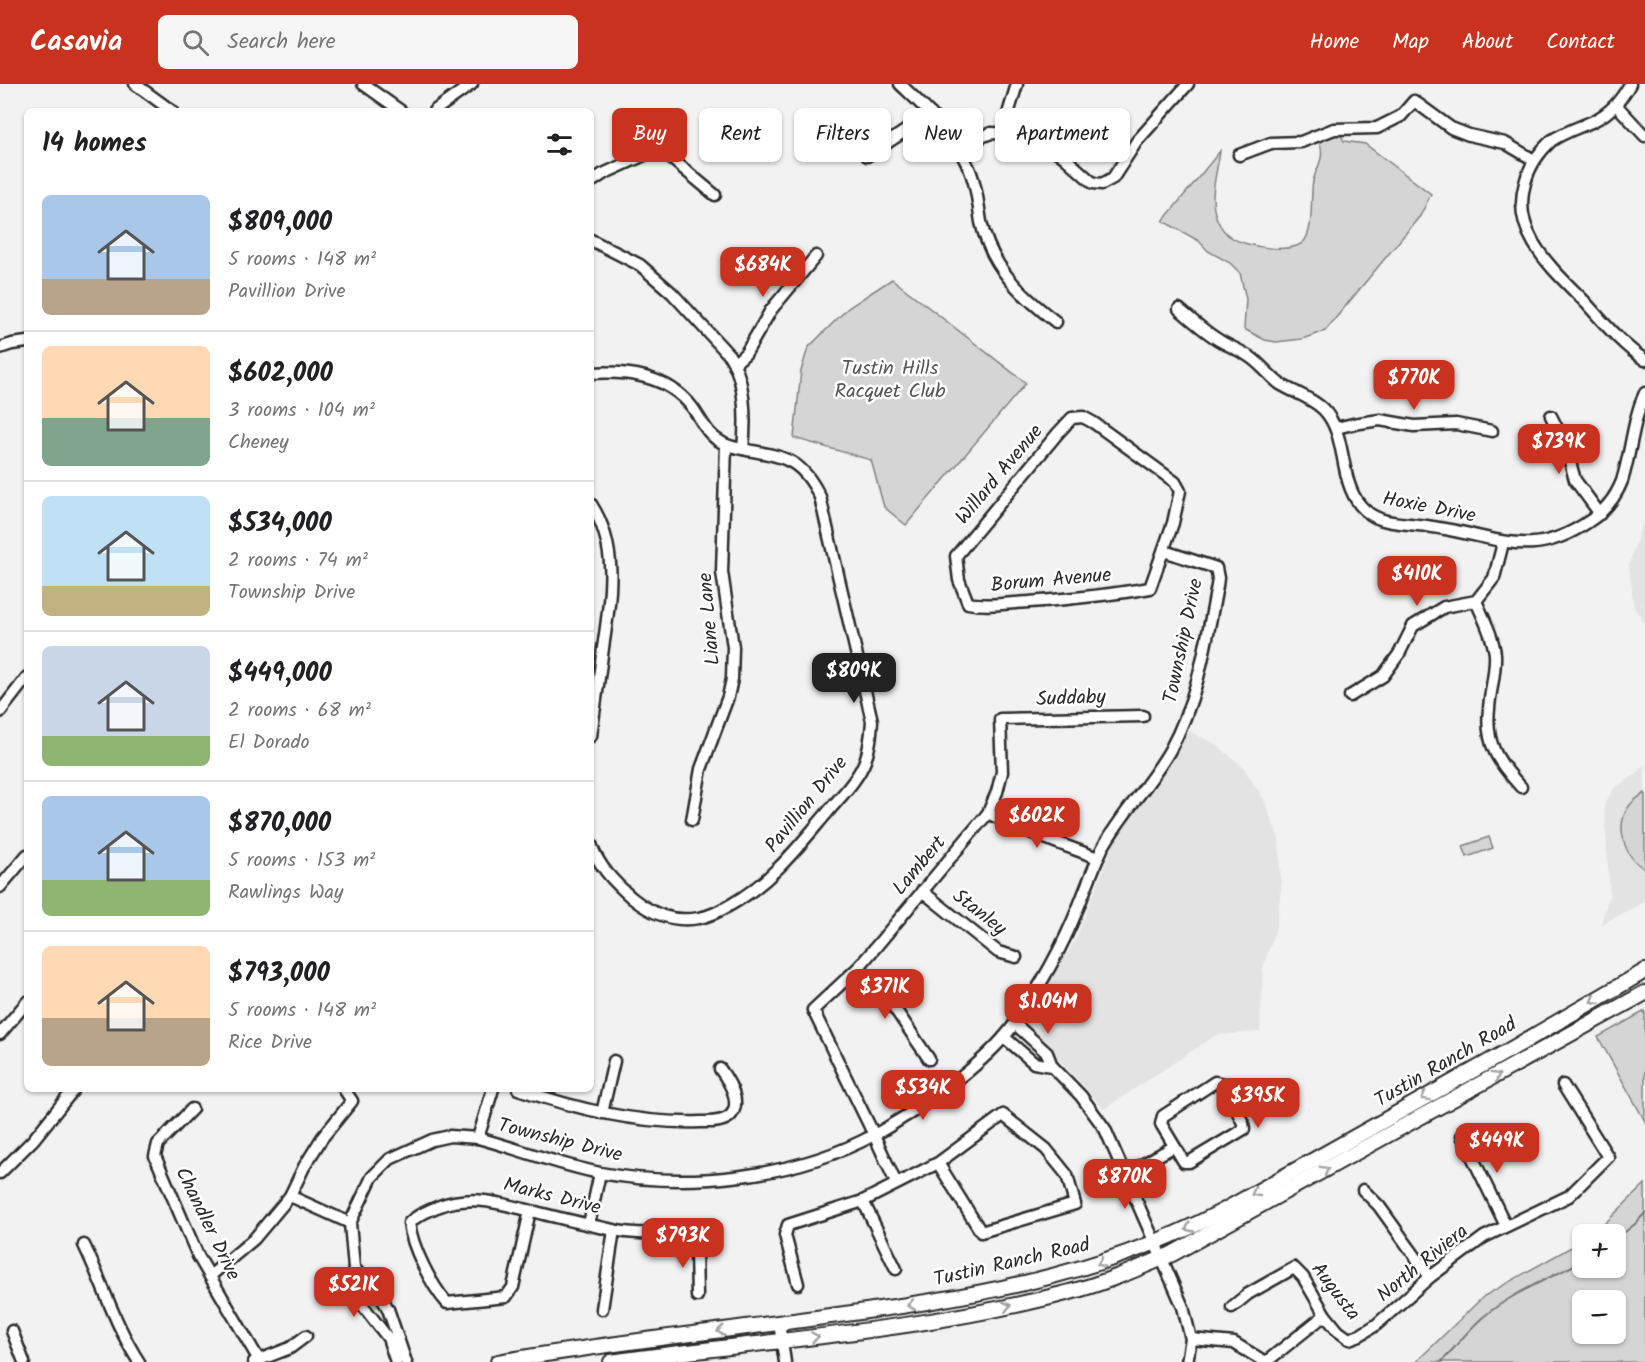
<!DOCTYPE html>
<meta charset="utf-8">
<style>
:root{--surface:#fff;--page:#f6f6f6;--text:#202124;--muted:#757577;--line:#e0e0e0;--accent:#c8321e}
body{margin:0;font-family:Kalam,sans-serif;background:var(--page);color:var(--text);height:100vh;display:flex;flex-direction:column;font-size:22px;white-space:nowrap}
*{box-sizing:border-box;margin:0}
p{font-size:20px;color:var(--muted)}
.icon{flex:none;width:33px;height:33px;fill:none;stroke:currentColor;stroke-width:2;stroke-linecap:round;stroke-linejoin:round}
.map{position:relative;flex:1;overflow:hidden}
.drawer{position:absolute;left:24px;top:24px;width:570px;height:984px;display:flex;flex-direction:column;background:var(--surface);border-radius:9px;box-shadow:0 2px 4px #0004}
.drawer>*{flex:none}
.top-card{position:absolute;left:612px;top:24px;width:570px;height:54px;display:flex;gap:12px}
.buttons{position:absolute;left:1572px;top:1140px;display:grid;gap:12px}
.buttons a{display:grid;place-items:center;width:54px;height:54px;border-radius:9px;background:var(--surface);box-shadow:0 2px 4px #0004;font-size:30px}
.price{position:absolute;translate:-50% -51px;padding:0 14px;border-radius:12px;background:var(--accent);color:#fff;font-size:20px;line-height:39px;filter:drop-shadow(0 2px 3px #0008)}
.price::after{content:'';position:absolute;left:50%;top:36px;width:18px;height:14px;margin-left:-9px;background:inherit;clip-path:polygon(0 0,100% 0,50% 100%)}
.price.on{background:#222;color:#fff}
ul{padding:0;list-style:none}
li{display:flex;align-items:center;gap:18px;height:150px;padding:0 18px}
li+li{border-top:2px solid var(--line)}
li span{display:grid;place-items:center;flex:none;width:168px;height:120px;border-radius:9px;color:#555}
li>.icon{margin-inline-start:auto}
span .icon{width:72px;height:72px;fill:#fffc;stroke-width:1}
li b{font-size:26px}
h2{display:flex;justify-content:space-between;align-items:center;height:72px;padding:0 18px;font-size:26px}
.chip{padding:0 21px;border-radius:9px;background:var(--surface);box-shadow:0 2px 4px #0004;font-size:21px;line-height:54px}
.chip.on{background:var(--accent);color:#fff}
header{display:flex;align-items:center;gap:36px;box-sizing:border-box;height:84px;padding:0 30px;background:var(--accent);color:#fff}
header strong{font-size:28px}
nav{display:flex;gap:33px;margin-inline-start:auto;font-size:21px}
.search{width:420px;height:54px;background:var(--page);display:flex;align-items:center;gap:15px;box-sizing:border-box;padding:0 21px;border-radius:9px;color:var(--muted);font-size:22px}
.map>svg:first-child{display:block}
.built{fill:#e3e3e3}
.green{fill:#d5d5d5;stroke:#808080;stroke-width:1.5;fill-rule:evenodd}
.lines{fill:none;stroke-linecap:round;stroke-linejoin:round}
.stream{stroke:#787878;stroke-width:2}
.minor-tunnel{stroke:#cacaca;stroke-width:10;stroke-dasharray:10 5;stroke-linecap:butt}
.minor-casing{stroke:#2b2b2b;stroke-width:15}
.major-casing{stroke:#2b2b2b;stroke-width:18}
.minor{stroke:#fff;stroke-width:10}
.major{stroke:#fff;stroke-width:14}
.oneway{stroke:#a0a0a0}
.labels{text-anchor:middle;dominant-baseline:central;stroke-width:5;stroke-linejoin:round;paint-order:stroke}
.park-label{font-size:20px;fill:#565656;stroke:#fff}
.street-label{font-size:20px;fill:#2b2b2b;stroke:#fff}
</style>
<header>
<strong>Casavia</strong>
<div class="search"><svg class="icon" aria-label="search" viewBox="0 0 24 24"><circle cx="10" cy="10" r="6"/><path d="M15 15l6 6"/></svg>Search here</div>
<nav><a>Home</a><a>Map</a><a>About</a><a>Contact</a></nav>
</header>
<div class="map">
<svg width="1645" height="1278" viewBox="0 0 1645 1278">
<rect width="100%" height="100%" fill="#f2f2f2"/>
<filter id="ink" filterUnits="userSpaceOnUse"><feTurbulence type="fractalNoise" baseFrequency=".0167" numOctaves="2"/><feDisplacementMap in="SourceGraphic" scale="12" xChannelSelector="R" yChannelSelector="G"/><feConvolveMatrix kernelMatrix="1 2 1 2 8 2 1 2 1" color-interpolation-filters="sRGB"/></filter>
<g filter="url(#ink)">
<!-- built -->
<g class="built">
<path d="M1645,436V539L1634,524L1629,481L1638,451Z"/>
<path d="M1187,646L1217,661L1243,683L1264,716L1279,755L1281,802L1277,840L1263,885L1260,948L1216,951L1104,1025L1053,969L1023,941L1075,857L1115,756L1139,720L1166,686Z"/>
<path d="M1645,680V818L1600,841L1610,811L1604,722L1614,704L1635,691Z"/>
</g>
<!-- green -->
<g class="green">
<path d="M1336,51H1341L1344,57L1365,60L1431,110L1420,132L1325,247L1302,255L1276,258L1265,256L1244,245L1246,215L1240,189L1230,179L1208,167L1199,157L1163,137L1220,67C1217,89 1208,114 1217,135C1220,142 1224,149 1231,153C1244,163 1294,171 1305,156C1314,143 1310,113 1313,97C1317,82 1326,73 1319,58Z"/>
<path d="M892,195L1026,299L906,441L884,423L871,376L794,354L801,287L808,264L848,224Z"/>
<path d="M1645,709V785C1624,774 1614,741 1630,721C1634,716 1640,712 1645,709Z"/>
<path d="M1489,753L1493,764L1467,773L1463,762Z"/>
<path d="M1645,927V1037L1598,953Z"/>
<path d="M1645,1100V1278H1416L1484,1212L1582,1157V1184H1616V1150H1594ZM1582,1216H1616V1250H1582Z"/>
</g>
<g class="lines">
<!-- stream -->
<g class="stream">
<path d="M1616,1155L1635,1140L1645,1129"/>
<path d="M1441,1278C1455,1264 1467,1247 1482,1234C1511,1209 1549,1195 1582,1177"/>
</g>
<!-- minor-tunnel -->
<path class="minor-tunnel" d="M374,1214L380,1222"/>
<!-- minor casing -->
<g class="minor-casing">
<g id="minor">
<path d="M135,0L172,27"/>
<path d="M363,0L401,27"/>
<path d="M900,0C925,24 952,48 967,80C976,97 978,119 981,138C991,183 1021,211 1056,238"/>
<path d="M1630,0C1619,20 1606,33 1584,41C1572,46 1561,50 1551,57C1538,69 1529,83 1525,99C1510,150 1554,186 1586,219C1604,239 1622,261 1645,276"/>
<path d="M1617,22L1645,52"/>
<path d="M434,27L472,0"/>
<path d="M1006,49L1008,30L1017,0"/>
<path d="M958,62L991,49L1021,50L1047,60L1064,73L1093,99L1102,100L1113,94L1137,57L1188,0"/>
<path d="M1239,71L1271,59L1301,58L1334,45L1377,44L1401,32L1414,17L1451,44L1469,51L1505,59L1534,76"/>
<path d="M867,72L931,30"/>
<path d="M591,98L603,90L649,69L661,68L673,76L715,111"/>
<path d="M591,156L640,181L672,209L729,271C746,297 746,335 743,365"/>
<path d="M1179,225C1192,236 1206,249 1222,258C1231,263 1241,267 1250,273C1261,280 1269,292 1280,300C1295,309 1310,313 1323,325C1348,350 1338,394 1360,421C1376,440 1396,438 1418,441C1429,442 1439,444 1450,446C1506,457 1536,473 1588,438C1604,428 1615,415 1622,397C1631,369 1633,334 1645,309"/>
<path d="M0,264L12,260L27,258"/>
<path d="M734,280L746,269L771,226L816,172"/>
<path d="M591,289C628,287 667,291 692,323C701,335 707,351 721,358C728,363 739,364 747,366C785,373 802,375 820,413L872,637C871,651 870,664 865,677C857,697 840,713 827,729C798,763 772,797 732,820C722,826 711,832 699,834C673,839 652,830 632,814C615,799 598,782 591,760"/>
<path d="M1551,332L1565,360L1575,396L1600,430"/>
<path d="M1083,333L1094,339L1175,398L1180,407L1173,439L1150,504C1110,511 1069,515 1029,518C1008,519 988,523 968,519L959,496L956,472L1058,349L1072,334Z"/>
<path d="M1336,344L1353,340L1380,336L1414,342L1456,340L1492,347"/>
<path d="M591,420C620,465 610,515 603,564C599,593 595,623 591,652"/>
<path d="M1476,517C1483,533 1493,552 1495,570C1496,589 1490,606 1489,625C1485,660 1498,678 1521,703"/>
<path d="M1350,612L1383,592L1399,570L1413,542L1444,523L1476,517L1494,494L1503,459"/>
<path d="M0,628L27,593"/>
<path d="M988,729C1023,747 1061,760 1098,774"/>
<path d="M692,736L701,685L728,613L732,595L733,563L722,488L726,361"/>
<path d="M0,803L27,771"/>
<path d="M922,807L998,868L1016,873"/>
<path d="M859,883L891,919L929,975"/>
<path d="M1015,940L1047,969L1052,982L1081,1012L1105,1045L1183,1223L1191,1255L1187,1278"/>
<path d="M0,950L27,918"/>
<path d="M1004,953L1034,979L1052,982"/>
<path d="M1215,998L1224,1000L1243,1039L1244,1045L1189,1078H1184L1161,1040L1163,1032Z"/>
<path d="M518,1005C577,1025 637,1040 700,1038C709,1038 724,1039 731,1031C742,1018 728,996 720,985"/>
<path d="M192,1025L158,1060L155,1072L198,1172L259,1276"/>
<path d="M602,1029L614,977"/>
<path d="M1462,1052L1506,1142"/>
<path d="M478,1054L493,1005"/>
<path d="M0,1089L33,1056L74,1005"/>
<path d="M1126,1090L1173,1063"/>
<path d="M896,1099L874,1051L813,926L859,883L988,729L997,708L1002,688L1000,635L1143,632"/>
<path d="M1363,1106L1379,1122L1430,1193"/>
<path d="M290,1112L350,1139"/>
<path d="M863,1117L896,1185"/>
<path d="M530,1127L513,1203L506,1213L447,1219C431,1201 412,1163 409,1139C417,1131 426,1128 437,1123C472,1109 501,1120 536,1128C561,1135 587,1140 613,1146C638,1152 666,1147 691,1154L696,1167L697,1212"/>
<path d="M589,1140L600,1089"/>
<path d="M84,1161C103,1200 115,1241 139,1278"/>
<path d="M354,1184L382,1214L388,1225L406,1278"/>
<path d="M210,1192L254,1155L290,1112L304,1083L322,1054L352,1017L344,1005"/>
<path d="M798,1200L785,1151L788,1141L863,1117L938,1079L1003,1031L1046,1065L1067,1091L1075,1120L981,1148L938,1079"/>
<path d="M1232,1223L1248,1210L1294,1184L1303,1193L1325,1231L1338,1247L1349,1255L1360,1251L1376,1241L1430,1193L1484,1153L1569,1112L1608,1073L1563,1001"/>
<path d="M602,1225L614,1146"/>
<path d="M779,1239L785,1278"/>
<path d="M12,1247L24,1278"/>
<path d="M1191,1255L1234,1259L1265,1278"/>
<path d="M254,1278L290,1264L306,1252"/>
<path d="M396,1278L388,1254L360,1218L354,1207L352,1196L354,1184L350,1139L372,1093L390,1075L432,1056L450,1052L478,1054C519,1065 559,1081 600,1089C689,1105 794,1094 874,1051C886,1045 897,1037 909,1030C943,1009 992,972 1015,939C1040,903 1062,864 1078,824C1086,804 1093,785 1102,765C1121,730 1150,701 1170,666C1198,615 1206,559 1217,502L1218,494L1216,484L1164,467"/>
<path d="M1266,1278L1325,1231"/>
</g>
</g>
<!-- major casing -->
<g class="major-casing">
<g id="major">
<path d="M498,1278C605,1259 714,1248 823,1233C964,1214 1092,1195 1221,1128L1506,968L1645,887"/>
<path d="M611,1278C764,1256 920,1248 1070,1208C1105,1199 1139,1184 1172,1170L1645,909"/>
</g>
</g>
<!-- minor -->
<use href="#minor" class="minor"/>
<!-- major -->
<use href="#major" class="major"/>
</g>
<!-- one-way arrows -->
<defs><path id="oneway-chevron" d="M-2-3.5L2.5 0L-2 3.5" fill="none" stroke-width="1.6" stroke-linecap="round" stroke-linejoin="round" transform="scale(1.5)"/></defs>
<g class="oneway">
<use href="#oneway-chevron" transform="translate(1594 916) rotate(150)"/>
<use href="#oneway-chevron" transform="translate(1496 992) rotate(-29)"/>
<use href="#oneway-chevron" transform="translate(1425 1013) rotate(151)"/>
<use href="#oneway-chevron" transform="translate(1325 1086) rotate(-29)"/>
<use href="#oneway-chevron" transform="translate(1255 1109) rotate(151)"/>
<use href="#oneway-chevron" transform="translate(1189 1144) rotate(155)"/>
<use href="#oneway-chevron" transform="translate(1101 1179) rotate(160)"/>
<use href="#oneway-chevron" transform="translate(911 1221) rotate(170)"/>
<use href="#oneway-chevron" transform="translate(1007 1222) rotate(-13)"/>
<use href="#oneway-chevron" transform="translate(721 1247) rotate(173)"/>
<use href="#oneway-chevron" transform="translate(815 1253) rotate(-8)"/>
</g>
</g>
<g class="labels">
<!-- park labels -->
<g class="park-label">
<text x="890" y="285">Tustin Hills<tspan x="890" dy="23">Racquet Club</tspan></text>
</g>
<!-- street labels -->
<g class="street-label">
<text transform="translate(1000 391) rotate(-50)">Willard Avenue</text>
<text transform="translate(1429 424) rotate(11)">Hoxie Drive</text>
<text transform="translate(1051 497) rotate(-5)">Borum Avenue</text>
<text transform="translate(710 535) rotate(-95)">Liane Lane</text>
<text transform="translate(1184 557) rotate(-78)">Township Drive</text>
<text transform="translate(1071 615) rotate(-2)">Suddaby</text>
<text transform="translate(807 721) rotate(-51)">Pavillion Drive</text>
<text transform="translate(920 782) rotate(-50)">Lambert</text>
<text transform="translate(979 829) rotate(38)">Stanley</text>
<text transform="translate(1446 979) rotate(-30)">Tustin Ranch Road</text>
<text transform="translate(560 1057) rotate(14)">Township Drive</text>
<text transform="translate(552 1113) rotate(14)">Marks Drive</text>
<text transform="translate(207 1140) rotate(64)">Chandler Drive</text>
<text transform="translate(1012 1179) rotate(-13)">Tustin Ranch Road</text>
<text transform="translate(1423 1180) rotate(-39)">North Riviera</text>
<text transform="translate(1335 1208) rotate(53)">Augusta</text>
</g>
</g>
</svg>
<div class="buttons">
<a>+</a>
<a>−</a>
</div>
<b class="price" style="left:763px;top:214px">$684K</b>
<b class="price" style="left:1414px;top:327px">$770K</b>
<b class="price" style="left:1559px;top:391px">$739K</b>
<b class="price" style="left:1417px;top:523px">$410K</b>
<b class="price on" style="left:854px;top:620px">$809K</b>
<b class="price" style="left:1037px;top:765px">$602K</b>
<b class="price" style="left:885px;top:936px">$371K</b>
<b class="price" style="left:1048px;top:951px">$1.04M</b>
<b class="price" style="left:923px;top:1037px">$534K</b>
<b class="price" style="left:1258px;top:1045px">$395K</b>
<b class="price" style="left:1497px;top:1090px">$449K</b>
<b class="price" style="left:1125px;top:1126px">$870K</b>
<b class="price" style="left:683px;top:1185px">$793K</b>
<b class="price" style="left:354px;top:1234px">$521K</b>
<div class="top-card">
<a class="chip on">Buy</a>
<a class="chip">Rent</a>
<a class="chip">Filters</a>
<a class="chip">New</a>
<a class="chip">Apartment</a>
</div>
<section class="drawer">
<h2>14 homes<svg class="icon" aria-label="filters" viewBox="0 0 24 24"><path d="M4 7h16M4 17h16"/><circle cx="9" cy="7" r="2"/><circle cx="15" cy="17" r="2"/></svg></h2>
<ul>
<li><span style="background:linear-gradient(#a9c7e8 70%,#b9a48a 0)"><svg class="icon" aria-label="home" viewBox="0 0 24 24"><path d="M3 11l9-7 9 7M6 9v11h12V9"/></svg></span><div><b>$809,000</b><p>5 rooms · 148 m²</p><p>Pavillion Drive</p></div></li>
<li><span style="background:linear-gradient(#ffd9b3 60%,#7fa58c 0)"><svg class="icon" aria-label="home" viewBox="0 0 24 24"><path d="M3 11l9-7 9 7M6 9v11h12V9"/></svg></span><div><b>$602,000</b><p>3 rooms · 104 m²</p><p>Cheney</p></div></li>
<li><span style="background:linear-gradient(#bfe0f5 75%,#c2b280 0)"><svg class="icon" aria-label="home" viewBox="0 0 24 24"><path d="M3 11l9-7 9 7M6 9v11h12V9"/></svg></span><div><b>$534,000</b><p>2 rooms · 74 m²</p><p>Township Drive</p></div></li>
<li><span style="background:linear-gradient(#c9d6e8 75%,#8fb573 0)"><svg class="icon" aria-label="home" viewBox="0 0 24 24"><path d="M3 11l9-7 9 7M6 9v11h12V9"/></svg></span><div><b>$449,000</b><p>2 rooms · 68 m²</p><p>El Dorado</p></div></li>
<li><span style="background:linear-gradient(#a9c7e8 70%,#8fb573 0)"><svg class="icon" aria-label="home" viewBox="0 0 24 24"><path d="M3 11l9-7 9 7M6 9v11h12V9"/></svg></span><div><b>$870,000</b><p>5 rooms · 153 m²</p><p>Rawlings Way</p></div></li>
<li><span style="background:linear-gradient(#ffd9b3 60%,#b9a48a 0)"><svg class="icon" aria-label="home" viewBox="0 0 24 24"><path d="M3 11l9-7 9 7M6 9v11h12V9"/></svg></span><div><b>$793,000</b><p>5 rooms · 148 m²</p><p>Rice Drive</p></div></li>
</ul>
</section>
</div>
